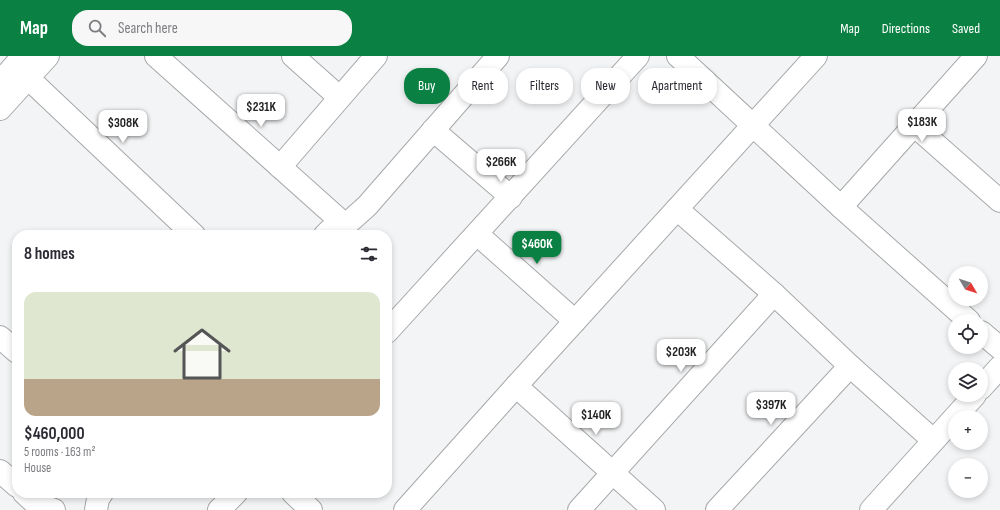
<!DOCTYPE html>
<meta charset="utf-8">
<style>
:root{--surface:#fff;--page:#f7f7f7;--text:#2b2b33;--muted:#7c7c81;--accent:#0b8043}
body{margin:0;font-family:"Sofia Sans Condensed",sans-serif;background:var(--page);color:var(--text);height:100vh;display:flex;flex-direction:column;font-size:15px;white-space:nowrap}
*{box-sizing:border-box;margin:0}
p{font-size:13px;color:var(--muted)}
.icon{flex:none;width:22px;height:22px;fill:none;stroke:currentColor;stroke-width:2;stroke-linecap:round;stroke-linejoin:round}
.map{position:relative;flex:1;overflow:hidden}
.panel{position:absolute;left:12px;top:174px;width:380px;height:268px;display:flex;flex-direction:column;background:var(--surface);border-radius:16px;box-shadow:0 2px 6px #0003}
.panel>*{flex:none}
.top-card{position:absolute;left:404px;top:12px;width:380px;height:36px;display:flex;gap:8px}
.needle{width:26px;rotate:129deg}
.controls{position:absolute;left:948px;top:210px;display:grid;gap:8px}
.controls a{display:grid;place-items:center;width:40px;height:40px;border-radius:50%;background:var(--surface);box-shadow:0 2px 6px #0003;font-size:20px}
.price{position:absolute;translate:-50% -34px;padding:0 9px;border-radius:8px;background:#fff;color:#222;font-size:13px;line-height:26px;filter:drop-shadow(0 1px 2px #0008)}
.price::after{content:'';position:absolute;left:50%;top:24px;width:12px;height:9px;margin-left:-6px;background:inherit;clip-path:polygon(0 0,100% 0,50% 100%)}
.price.current{background:var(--accent);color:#fff}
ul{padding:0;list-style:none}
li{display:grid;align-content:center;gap:8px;height:212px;padding:0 12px}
li span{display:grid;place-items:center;height:124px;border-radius:12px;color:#555}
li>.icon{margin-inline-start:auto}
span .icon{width:72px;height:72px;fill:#fffc;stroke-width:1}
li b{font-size:17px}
h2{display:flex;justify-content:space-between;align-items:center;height:48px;padding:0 12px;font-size:17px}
.pill{padding:0 14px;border-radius:16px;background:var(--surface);box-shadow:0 2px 6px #0003;font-size:14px;line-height:36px}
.pill.current{background:var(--accent);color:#fff}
header{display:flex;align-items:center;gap:24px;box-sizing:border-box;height:56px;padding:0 20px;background:var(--accent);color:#fff}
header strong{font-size:19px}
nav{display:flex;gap:22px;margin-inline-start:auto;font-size:14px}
.search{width:280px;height:36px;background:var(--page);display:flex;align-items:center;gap:10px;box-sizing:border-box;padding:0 14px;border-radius:16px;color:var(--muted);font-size:15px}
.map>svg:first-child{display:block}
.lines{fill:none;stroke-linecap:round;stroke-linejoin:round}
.minor-casing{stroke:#a7a8a9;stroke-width:24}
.minor{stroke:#fff;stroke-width:22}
</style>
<header>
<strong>Map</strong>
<div class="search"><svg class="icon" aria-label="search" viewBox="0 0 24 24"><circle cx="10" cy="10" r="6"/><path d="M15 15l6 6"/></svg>Search here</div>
<nav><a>Map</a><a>Directions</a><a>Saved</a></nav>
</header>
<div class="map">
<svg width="1000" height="454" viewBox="0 0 1000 454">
<rect width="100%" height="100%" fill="#f3f4f5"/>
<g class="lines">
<!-- minor casing -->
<g class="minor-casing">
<g id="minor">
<path d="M156,0L344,168"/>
<path d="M293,0L339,41"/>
<path d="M678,0L841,151L969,265"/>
<path d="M28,22L194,179"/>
<path d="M0,26L23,0"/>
<path d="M0,53L48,0"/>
<path d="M915,70L1000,145"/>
<path d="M433,74L511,141"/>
<path d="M280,111L376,0"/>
<path d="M841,151L976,0"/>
<path d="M677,153L774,238L850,310L933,384"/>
<path d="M477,178L575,265"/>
<path d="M325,179L329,175L348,167L367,150L498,0"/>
<path d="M387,276L638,0"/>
<path d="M981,276L1000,292"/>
<path d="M0,281L17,296"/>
<path d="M516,330L654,454"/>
<path d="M981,332L1000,311"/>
<path d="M0,415L17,430"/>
<path d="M24,437L36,448L54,454"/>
<path d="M293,437L311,454"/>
<path d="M96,454L98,443L102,437"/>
<path d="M219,454L236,437"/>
<path d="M405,454L516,330L816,0"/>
<path d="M579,454L774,238"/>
<path d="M717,454L850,310"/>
<path d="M871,454L975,339"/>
</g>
</g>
<!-- minor -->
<use href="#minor" class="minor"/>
</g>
</svg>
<div class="controls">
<a><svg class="needle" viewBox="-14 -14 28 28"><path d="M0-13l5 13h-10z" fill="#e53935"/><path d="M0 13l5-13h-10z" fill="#7c7c81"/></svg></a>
<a><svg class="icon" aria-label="locate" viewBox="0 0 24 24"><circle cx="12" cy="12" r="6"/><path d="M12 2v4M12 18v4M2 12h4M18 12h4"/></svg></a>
<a><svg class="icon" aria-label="layers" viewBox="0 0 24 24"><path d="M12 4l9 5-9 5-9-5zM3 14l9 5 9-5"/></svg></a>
<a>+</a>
<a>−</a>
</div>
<b class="price" style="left:261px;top:72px">$231K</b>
<b class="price" style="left:922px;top:87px">$183K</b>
<b class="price" style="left:123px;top:88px">$308K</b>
<b class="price" style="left:501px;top:127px">$266K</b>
<b class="price current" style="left:537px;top:209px">$460K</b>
<b class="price" style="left:681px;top:317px">$203K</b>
<b class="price" style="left:771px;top:370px">$397K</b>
<b class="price" style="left:596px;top:380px">$140K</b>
<div class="top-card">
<a class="pill current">Buy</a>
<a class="pill">Rent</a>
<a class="pill">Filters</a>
<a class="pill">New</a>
<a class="pill">Apartment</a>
</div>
<section class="panel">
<h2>8 homes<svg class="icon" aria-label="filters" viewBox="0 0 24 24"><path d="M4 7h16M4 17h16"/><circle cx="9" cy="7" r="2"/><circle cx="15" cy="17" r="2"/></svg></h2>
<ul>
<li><span style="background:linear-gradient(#dfe7d0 70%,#b9a48a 0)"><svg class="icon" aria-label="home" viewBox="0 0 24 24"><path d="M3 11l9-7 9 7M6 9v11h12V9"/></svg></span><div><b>$460,000</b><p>5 rooms · 163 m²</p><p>House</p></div></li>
</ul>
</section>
</div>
